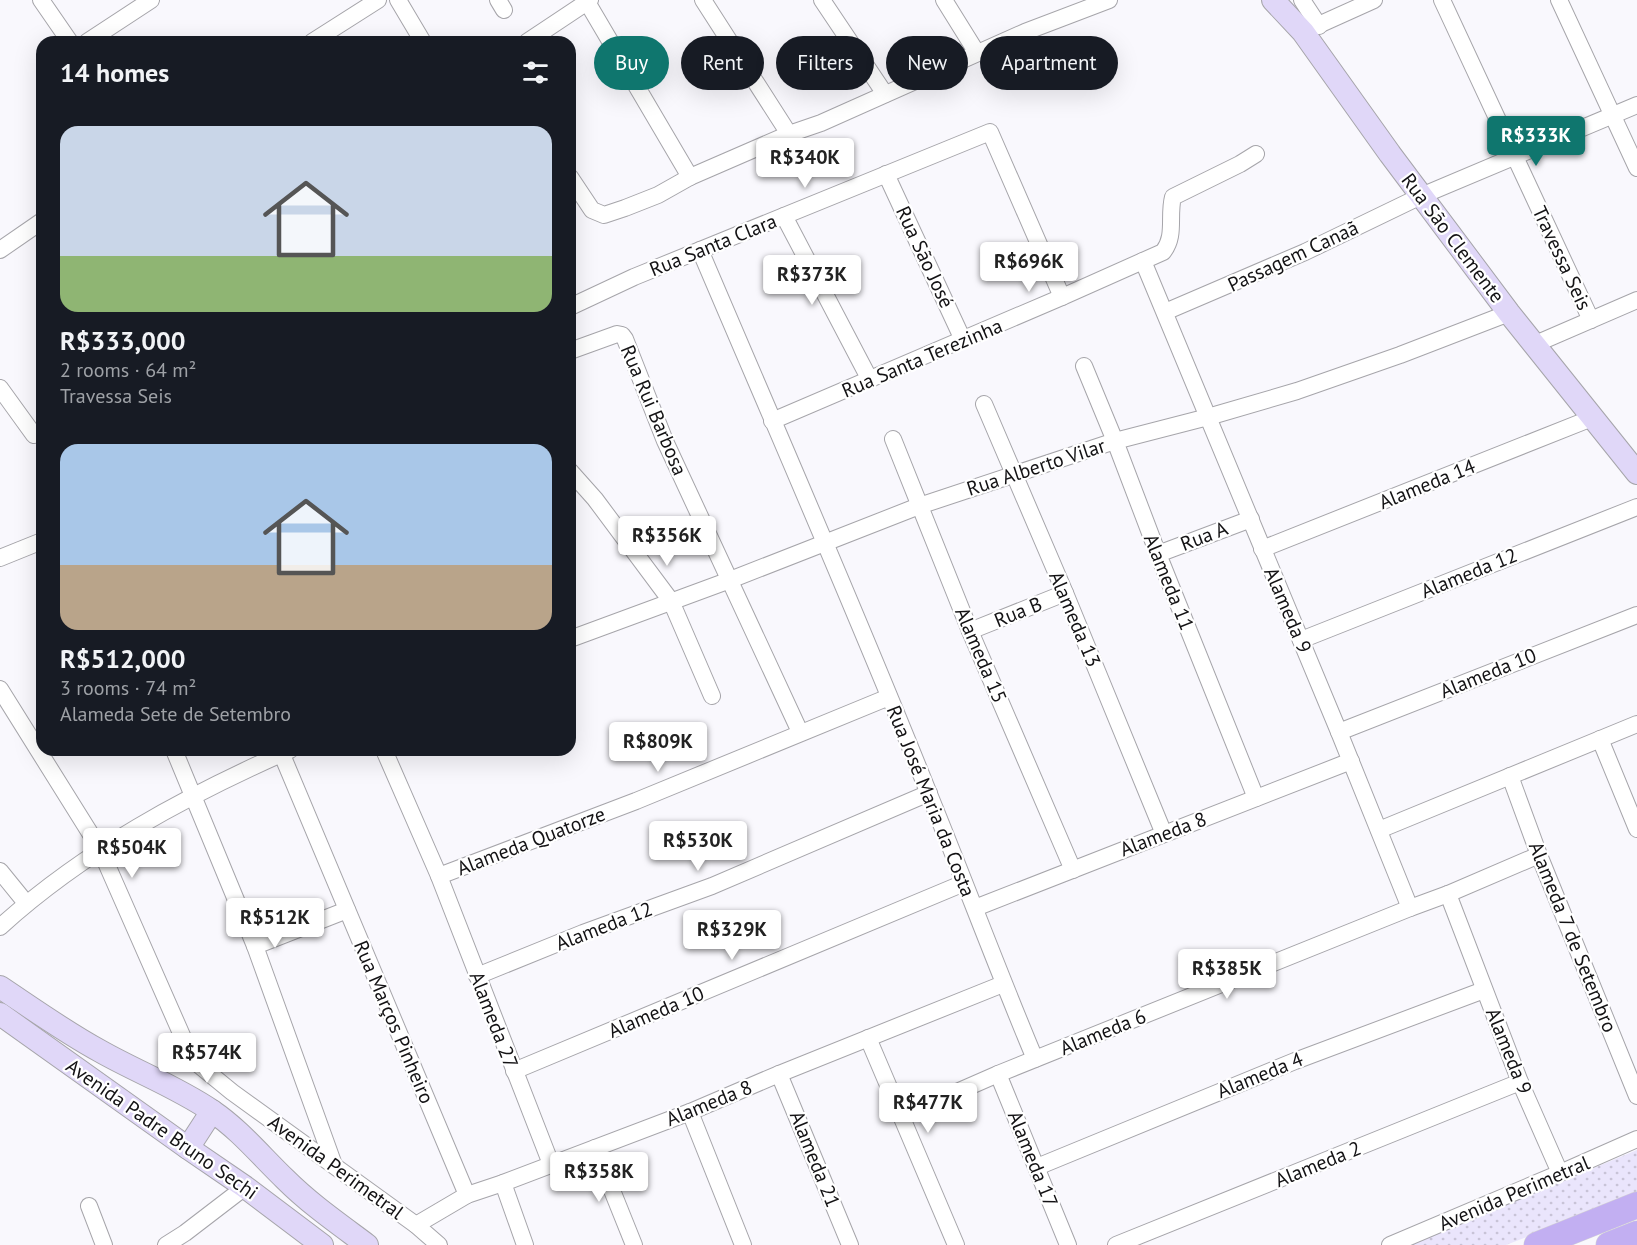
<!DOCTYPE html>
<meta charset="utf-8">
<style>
:root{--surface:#171b24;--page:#20242c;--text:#f1f3f6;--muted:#9ea1a6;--accent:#0f766e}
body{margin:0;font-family:"PT Sans",sans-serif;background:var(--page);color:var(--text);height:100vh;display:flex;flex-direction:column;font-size:22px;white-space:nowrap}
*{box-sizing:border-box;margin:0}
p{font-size:20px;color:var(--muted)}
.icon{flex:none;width:33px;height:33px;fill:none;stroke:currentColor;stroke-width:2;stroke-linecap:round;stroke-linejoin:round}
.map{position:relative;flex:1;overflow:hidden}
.details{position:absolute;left:36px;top:36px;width:540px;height:720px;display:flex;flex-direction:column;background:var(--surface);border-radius:18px;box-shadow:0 6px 24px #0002}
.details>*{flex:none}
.guide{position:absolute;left:594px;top:36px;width:570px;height:54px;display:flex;gap:12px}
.price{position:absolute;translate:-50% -51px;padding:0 14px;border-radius:6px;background:#fff;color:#222;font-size:20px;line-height:39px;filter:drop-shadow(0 2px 3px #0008)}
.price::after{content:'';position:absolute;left:50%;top:36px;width:18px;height:14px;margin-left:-9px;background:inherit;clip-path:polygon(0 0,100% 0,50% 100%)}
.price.selected{background:var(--accent);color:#fff}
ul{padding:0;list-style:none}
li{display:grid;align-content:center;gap:12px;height:318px;padding:0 24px}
li span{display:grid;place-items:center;height:186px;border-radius:18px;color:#555}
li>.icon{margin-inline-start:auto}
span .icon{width:108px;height:108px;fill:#fffc;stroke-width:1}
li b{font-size:26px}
h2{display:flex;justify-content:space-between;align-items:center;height:72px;padding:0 24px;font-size:26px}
.tag{padding:0 21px;border-radius:27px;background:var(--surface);box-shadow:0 6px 24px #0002;font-size:21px;line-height:54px}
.tag.selected{background:var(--accent);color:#fff}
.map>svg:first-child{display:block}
.park{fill:url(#park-dots)}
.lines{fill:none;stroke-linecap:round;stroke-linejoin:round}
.minor-casing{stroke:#a6a5aa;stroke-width:18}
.secondary-casing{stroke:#a6a5aa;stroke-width:24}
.primary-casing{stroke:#d5d4d5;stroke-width:27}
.minor{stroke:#fff;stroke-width:16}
.secondary{stroke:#e0d7f8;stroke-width:22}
.primary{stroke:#c2aff2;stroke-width:26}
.labels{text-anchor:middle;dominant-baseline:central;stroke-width:4.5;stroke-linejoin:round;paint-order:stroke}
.street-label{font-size:20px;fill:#131214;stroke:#fff}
</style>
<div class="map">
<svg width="1637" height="1245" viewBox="0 0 1637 1245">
<defs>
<pattern id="park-dots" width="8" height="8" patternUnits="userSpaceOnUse" patternTransform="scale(1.5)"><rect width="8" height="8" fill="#eae5fc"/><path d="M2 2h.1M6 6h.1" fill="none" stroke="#c8c3d7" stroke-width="1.8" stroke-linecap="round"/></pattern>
</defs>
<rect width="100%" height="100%" fill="#f9f8fd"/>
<!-- park -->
<path class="park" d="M1637,1150V1194L1506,1245H1409Z"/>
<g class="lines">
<!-- minor casing -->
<g class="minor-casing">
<g id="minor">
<path d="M41,0L70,42"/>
<path d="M398,0L423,42"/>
<path d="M498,0L504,10"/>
<path d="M703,0L789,134L821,123L1025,32L1109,0"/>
<path d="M822,0L885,94"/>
<path d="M944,0L977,53"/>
<path d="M1302,0L1319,26"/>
<path d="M1442,0L1591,320"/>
<path d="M1559,0L1637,168"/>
<path d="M587,2L690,177"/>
<path d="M1303,32L1374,0"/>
<path d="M87,42L151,0"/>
<path d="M312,42L378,0"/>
<path d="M527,42L590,0"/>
<path d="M886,174L963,340"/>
<path d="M570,177L592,210L604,215L625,208L658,195L690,177L789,134"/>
<path d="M784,216L870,380"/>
<path d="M0,250L42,221"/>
<path d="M700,250C777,431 856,611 929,794C965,882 998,971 1035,1059"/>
<path d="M1143,261L1339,732L1410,908"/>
<path d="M570,307L634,277L990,132L1062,297"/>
<path d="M1165,312L1305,252L1421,196L1637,105"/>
<path d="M1533,345L1637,300"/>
<path d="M570,351L617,334L622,335L625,339L665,441L800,732"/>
<path d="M1084,366L1115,441L1158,554L1256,798"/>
<path d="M0,388L34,435"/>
<path d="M984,404L1065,593L1164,834"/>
<path d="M772,421L1062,297L1163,252C1176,236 1168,216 1173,197L1240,164L1256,154"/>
<path d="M893,439L970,631L1073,870"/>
<path d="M570,471L595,499L671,601L712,696"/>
<path d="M1262,549L1592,418"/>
<path d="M1158,554L1251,519"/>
<path d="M0,558L42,541"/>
<path d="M970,631L1065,593"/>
<path d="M570,639L730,580L919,506L1115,441L1208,417L1297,391L1400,355L1509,313"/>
<path d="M1301,640L1637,507"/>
<path d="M0,689L100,849L184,1040L193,1059L199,1065L232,1092L416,1225L439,1245"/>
<path d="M1339,732L1637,615"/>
<path d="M1600,739L1637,829"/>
<path d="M174,750L255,946L334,1165"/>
<path d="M280,750L467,1195"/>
<path d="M384,750L439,876L551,1164"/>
<path d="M1510,776L1539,855L1637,1096"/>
<path d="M1379,830L1637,724"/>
<path d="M0,871L26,903"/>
<path d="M439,876L636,801L889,697"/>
<path d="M1448,894L1520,1082L1560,1173"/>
<path d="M975,908L1351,761"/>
<path d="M0,927C85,850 186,796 290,750"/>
<path d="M255,946L347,910"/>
<path d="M477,976L583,933L712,886L929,793"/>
<path d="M868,1038L956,1245"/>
<path d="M514,1071L964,883"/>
<path d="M779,1074L850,1245"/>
<path d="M998,1074L1068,1245"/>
<path d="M690,1112L743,1245"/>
<path d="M902,1116L998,1074L1410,908L1448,894L1539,855"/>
<path d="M595,1148L634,1245"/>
<path d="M1037,1167L1295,1061L1484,990"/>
<path d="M503,1183L525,1245"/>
<path d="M89,1206L104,1245"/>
<path d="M416,1225L467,1195L503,1183L690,1112L779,1074L1003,984"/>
<path d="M166,1245L185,1233L245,1187"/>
<path d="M1116,1245L1520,1082"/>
<path d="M1390,1245L1560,1173L1637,1139"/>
</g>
</g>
<!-- secondary casing -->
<g class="secondary-casing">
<g id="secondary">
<path d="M1273,0L1303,32L1390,154L1509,313L1637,473"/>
<path d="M0,987C33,1009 65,1032 100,1051C137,1072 177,1087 212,1111C240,1130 261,1156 285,1179C310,1204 339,1224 367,1245"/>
<path d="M0,1014L188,1148L245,1187L322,1245"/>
<path d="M188,1148L212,1111"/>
</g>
</g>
<!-- primary casing -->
<g class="primary-casing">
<g id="primary">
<path d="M1537,1245L1637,1205"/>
<path d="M1609,1245L1637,1234"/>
</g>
</g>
<!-- minor -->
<use href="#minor" class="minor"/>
<!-- secondary -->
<use href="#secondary" class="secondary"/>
<!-- primary -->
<use href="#primary" class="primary"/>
</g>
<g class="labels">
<!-- street labels -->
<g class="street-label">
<text transform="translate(1453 238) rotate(53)">Rua São Clemente</text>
<text transform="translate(713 245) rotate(-22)">Rua Santa Clara</text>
<text transform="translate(1293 256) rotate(-25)">Passagem Canaã</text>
<text transform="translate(925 257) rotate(65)">Rua São José</text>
<text transform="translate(1562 258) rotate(65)">Travessa Seis</text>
<text transform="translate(922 358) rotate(-23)">Rua Santa Terezinha</text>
<text transform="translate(654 410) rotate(67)">Rua Rui Barbosa</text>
<text transform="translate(1036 467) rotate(-18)">Rua Alberto Vilar</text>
<text transform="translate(1427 484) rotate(-22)">Alameda 14</text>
<text transform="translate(1204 536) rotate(-21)">Rua A</text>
<text transform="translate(1469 573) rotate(-22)">Alameda 12</text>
<text transform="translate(1169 582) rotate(68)">Alameda 11</text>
<text transform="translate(1288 610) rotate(67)">Alameda 9</text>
<text transform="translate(1018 612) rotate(-22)">Rua B</text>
<text transform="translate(1075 619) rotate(67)">Alameda 13</text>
<text transform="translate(981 655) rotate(67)">Alameda 15</text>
<text transform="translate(1488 673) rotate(-22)">Alameda 10</text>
<text transform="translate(931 801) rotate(68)">Rua José Maria da Costa</text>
<text transform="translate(1163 834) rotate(-21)">Alameda 8</text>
<text transform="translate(531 841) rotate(-21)">Alameda Quatorze</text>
<text transform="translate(604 926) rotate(-21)">Alameda 12</text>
<text transform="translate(1573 937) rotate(68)">Alameda 7 de Setembro</text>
<text transform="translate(656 1012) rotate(-23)">Alameda 10</text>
<text transform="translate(494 1020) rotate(69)">Alameda 27</text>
<text transform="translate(394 1022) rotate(67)">Rua Marços Pinheiro</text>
<text transform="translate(1103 1032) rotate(-22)">Alameda 6</text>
<text transform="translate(1509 1051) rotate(68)">Alameda 9</text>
<text transform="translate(1260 1075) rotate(-22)">Alameda 4</text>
<text transform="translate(709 1103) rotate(-22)">Alameda 8</text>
<text transform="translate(162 1129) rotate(35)">Avenida Padre Bruno Sechi</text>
<text transform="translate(815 1159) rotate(68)">Alameda 21</text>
<text transform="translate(1033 1159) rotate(68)">Alameda 17</text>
<text transform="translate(1318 1164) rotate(-22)">Alameda 2</text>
<text transform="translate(336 1167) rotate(36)">Avenida Perimetral</text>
<text transform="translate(1514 1193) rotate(-23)">Avenida Perimetral</text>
</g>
</g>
</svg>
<b class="price selected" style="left:1536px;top:167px">R$333K</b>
<b class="price" style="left:805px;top:189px">R$340K</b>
<b class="price" style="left:1029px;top:293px">R$696K</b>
<b class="price" style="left:812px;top:306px">R$373K</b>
<b class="price" style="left:667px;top:567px">R$356K</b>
<b class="price" style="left:658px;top:773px">R$809K</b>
<b class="price" style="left:698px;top:872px">R$530K</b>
<b class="price" style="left:132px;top:879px">R$504K</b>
<b class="price" style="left:275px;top:949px">R$512K</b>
<b class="price" style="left:732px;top:961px">R$329K</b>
<b class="price" style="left:1227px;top:1000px">R$385K</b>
<b class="price" style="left:207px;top:1084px">R$574K</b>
<b class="price" style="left:928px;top:1134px">R$477K</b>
<b class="price" style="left:599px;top:1203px">R$358K</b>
<div class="guide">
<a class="tag selected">Buy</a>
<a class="tag">Rent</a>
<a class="tag">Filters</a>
<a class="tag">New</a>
<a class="tag">Apartment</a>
</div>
<section class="details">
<h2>14 homes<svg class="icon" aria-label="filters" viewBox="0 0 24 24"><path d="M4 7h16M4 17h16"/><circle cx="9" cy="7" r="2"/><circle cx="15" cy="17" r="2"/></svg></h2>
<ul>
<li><span style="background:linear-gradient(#c9d6e8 70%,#8fb573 0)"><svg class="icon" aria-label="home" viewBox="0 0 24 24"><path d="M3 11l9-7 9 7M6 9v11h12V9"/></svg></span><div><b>R$333,000</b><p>2 rooms · 64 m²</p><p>Travessa Seis</p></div></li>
<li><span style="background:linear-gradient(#a9c7e8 65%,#b9a48a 0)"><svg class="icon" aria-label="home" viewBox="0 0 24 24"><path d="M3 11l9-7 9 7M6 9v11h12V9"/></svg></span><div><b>R$512,000</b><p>3 rooms · 74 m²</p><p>Alameda Sete de Setembro</p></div></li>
</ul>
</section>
</div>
